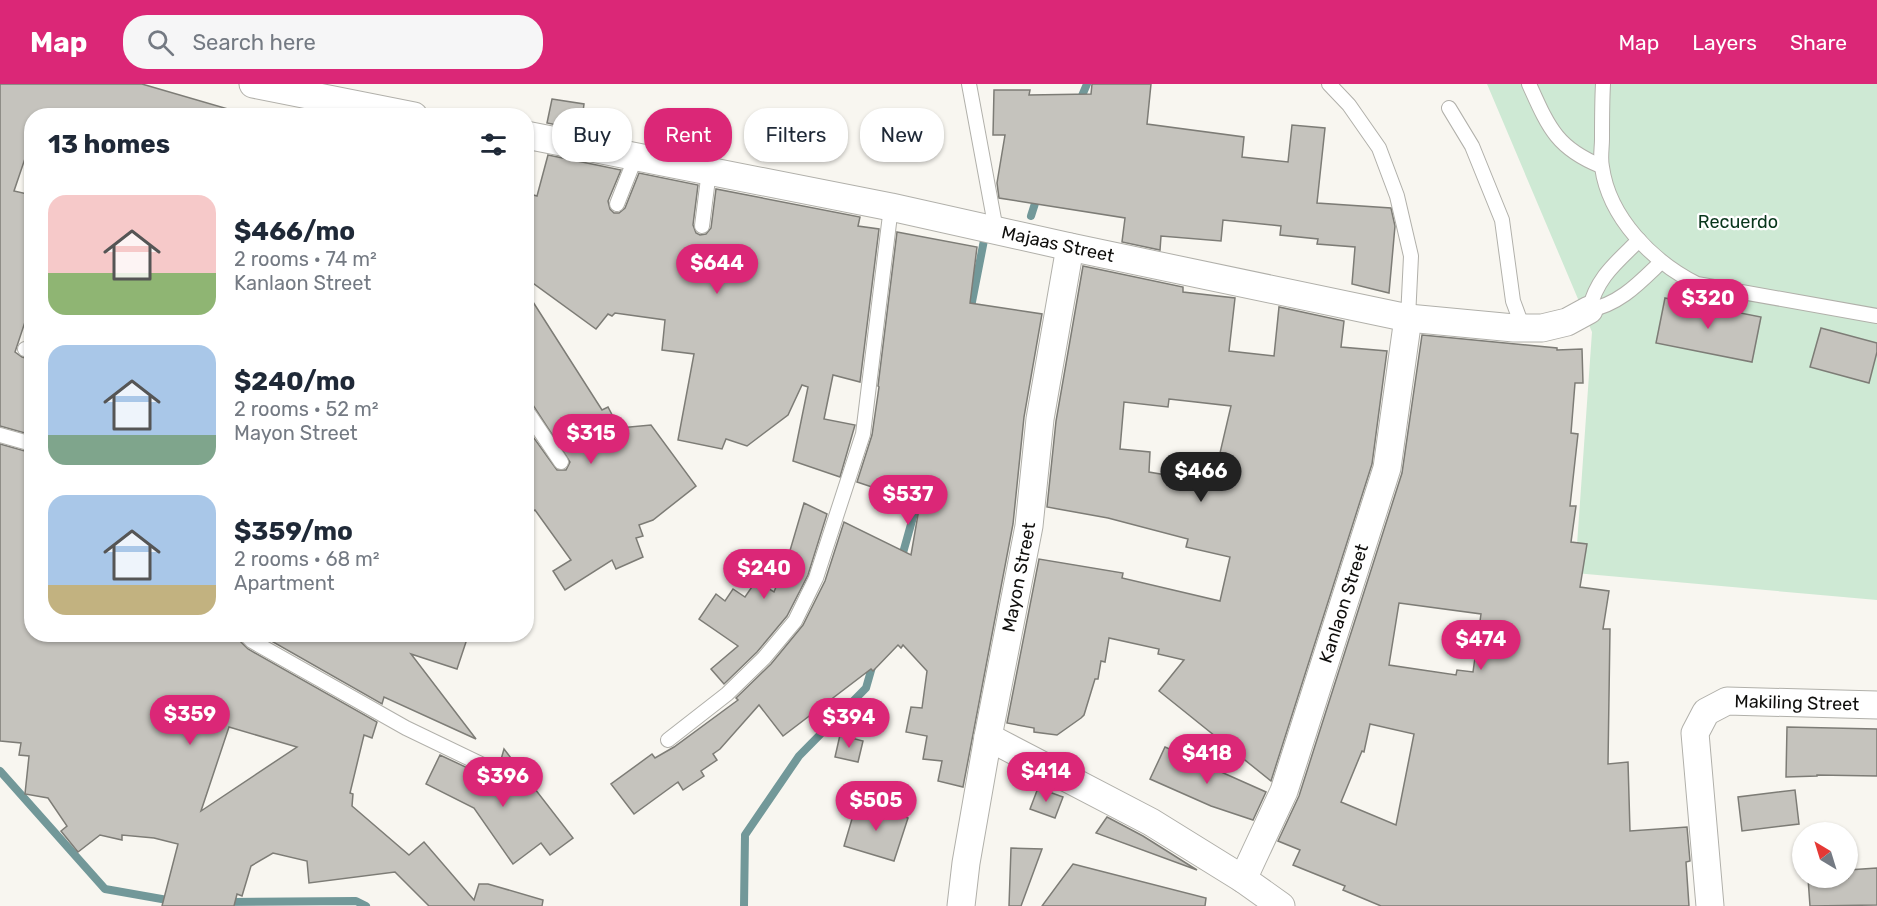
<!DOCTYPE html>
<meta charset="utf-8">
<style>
:root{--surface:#fff;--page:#f6f6f7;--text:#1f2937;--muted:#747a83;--accent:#db2777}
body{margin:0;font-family:Rubik,sans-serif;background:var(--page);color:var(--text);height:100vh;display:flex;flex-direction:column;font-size:22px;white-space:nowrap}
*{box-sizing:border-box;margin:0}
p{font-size:20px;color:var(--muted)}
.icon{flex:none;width:33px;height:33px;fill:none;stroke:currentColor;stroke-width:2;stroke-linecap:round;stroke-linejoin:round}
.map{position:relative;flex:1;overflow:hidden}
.drawer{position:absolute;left:24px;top:24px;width:510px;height:534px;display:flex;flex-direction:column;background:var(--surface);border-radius:24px;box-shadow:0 2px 4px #0004}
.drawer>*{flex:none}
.guide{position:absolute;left:552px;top:24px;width:570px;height:54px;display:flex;gap:12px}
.needle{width:39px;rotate:322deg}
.tools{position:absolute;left:1792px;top:738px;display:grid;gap:12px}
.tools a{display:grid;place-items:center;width:66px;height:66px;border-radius:50%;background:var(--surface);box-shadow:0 2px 4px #0004;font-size:30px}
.price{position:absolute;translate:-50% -51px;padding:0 14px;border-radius:21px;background:var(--accent);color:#fff;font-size:20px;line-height:39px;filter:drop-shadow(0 2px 3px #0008)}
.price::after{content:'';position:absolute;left:50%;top:36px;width:18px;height:14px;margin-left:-9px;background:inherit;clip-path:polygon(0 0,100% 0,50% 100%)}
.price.active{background:#222;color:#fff}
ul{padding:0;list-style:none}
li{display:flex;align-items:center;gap:18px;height:150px;padding:0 24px}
li span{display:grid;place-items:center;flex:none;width:168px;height:120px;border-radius:18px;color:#555}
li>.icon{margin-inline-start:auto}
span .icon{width:72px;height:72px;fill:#fffc;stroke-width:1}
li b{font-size:26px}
h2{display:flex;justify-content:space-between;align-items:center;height:72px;padding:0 24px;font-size:26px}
.chip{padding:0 21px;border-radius:24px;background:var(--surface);box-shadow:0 2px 4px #0004;font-size:21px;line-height:54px}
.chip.active{background:var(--accent);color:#fff}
header{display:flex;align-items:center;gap:36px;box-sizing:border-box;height:84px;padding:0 30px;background:var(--accent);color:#fff}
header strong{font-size:28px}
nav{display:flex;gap:33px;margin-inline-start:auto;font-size:21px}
.search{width:420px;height:54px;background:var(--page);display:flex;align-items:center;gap:15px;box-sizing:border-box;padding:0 21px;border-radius:24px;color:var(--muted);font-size:22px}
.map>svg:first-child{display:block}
.green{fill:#cee9d4}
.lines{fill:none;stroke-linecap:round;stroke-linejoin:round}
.stream{stroke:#729899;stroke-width:8}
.building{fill:#c5c3bd;stroke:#7d7c76;stroke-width:1.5;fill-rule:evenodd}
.lane-casing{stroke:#b1b0aa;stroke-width:16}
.street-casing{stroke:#b1b0aa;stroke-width:29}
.lane{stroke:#fff;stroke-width:14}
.street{stroke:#fff;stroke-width:27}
.labels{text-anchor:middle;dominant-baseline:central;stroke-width:4.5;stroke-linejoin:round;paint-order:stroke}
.park-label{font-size:18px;fill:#09371c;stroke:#fff}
.street-label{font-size:18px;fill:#0f0e0c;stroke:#fff}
</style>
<header>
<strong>Map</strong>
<div class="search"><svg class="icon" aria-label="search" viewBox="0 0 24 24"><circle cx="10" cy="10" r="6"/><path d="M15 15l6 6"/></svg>Search here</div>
<nav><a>Map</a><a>Layers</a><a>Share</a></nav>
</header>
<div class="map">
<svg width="1877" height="822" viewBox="0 0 1877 822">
<rect width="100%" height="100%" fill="#f8f6f0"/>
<!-- green -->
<path class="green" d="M1487,0H1877V516L1575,489L1592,248Z"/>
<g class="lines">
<!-- stream -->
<g class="stream">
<path d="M1078,21L1087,0"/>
<path d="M1031,132L1038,110"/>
<path d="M970,228L986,146"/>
<path d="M901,476L920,408"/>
<path d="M0,687L105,805L173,817"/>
<path d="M225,818L356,817L366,822"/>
<path d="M744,822L745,751L799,672L866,604L874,576"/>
</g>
</g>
<!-- building -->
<g class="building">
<path d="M0,0H142L228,25L227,32H32V54L14,107L32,111V217L15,268L22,273L32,276V351L0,342Z"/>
<path d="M1092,0H1151L1147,40L1244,53L1242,73L1288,78L1292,41L1325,44L1317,119L1391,124L1395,142L1389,209L1352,200L1355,163L1317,160L1318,155L1280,151L1281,142L1223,136L1221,157L1161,152L1160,166L1122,158L1125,134L999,114L997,99L1005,51H993L994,6H1030L1029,11L1091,10Z"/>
<path d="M552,15L584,20L583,28L626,38L622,54L547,39Z"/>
<path d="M548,71L621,86L608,117L610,125L614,129H619L625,124L639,89L698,101L693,141L696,149L700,151L706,150L711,144L716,105L860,133L858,142L879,145L860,298L833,291L824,335L855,341L840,393L793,377L808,303L802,301L788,331L747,362L726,355L722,365L678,356L694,270L662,266L665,236L615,229L612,232L608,230L596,245L526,194V125L530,110L537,112Z"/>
<path d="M897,148L977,163L970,219L1042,230L1024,333L1013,440L963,703L938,697L942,677L923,675L927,652L906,648L911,623L922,624L927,587L903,561L901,564L898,561L873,587L871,585L783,652L759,621L720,665L713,670L717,676L701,687L704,692L683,706L678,698L634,730L611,700L652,670L655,674L674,663L738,616L736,614L771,580L803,541L825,497L844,438L911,471L920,419L857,398L872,351L879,303L878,302Z"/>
<path d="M1083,182L1183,203V208L1235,214L1229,267L1274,272L1279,223L1344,237L1341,263L1387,267L1372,380L1271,697L1159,607L1184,576L1158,570L1159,565L1109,554L1105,578L1101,577L1098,595H1095L1084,631L1081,634L1057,651L1034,648V644L1007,639L1039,475L1123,489L1122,494L1220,517L1230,473L1186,463L1188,455L1108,434L1047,423L1056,337ZM1169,315L1231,322L1213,399L1149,388L1150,368L1120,365L1124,318L1168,323Z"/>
<path d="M526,207L602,326L608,323L619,344L651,341L696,402L653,436L639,441L643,452L636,454L643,473L616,485L612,476L565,506L553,487L571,476L535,426L526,431V343L557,386H566L570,378L533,321L526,317Z"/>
<path d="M1665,214L1761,233L1752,278L1656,259Z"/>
<path d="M1821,244L1877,259V268L1869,299L1810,283Z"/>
<path d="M1422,251L1557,264V266L1582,265L1583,299H1575L1571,349L1578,350L1570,422H1576L1571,458L1587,460L1580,503L1609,507L1603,545H1610L1608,680L1628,678L1630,747L1687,743L1690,777L1686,778L1689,822H1381L1343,806L1345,802L1293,781L1300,766L1278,757L1299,712L1402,389ZM1399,519L1481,530L1473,588L1457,586L1456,591L1389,581ZM1370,640L1414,650L1396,741L1341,718L1362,667L1364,668Z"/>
<path d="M0,360L32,369V550H236L239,556L248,565L377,638L372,654L364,651L350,709L353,710L352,722L409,771L424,758L474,816L479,800H488L543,816L542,822H429L395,788L309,799L307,777L273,769L251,782L242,812L237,810L234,822H162L178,760L154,754L122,751V756L100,751L78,768L61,747L67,742L48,714L25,710L29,672L19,671L21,659L0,657ZM229,643L297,663L201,727Z"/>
<path d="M804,419L827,430L808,491L787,532L757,568L724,600L711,585L738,562L699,535L716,510L725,517L733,505L745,513L756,497L774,508L789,470Z"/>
<path d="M259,550H454L467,555L457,585L411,570L476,655L384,613L382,620Z"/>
<path d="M1787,643L1877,645V692L1817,691V692L1786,693Z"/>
<path d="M840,651L863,657L858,678L835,673Z"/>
<path d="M1165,663L1266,708L1253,736L1211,722L1150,695Z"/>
<path d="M504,665L573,754L550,771L541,759L513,780L474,724L426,700L440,671L510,704H519L522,699L521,690L500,679Z"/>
<path d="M1038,704L1063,713L1055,734L1030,725Z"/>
<path d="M1795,706L1799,740L1742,747L1738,713Z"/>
<path d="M857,718L908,734L894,777L844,762Z"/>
<path d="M1107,733L1143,752L1197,786L1096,749Z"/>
<path d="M1011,764L1042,765L1021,822H1009Z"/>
<path d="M1073,780L1206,814L1205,822H1042Z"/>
<path d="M1877,784V821L1810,822L1808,794H1848V786Z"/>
</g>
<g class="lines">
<!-- lane casing -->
<g class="lane-casing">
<g id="lane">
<path d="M969,0L996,146"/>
<path d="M1329,0L1349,21L1379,64L1397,112L1411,172L1408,234"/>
<path d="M1529,0C1548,42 1556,64 1601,82"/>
<path d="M1603,0C1602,18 1602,37 1602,55C1602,64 1600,74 1602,83C1609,134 1653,178 1697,200L1877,232"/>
<path d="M1449,24L1472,62L1502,136L1513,217L1523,244"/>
<path d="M617,120L636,72"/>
<path d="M702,142L709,87"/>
<path d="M1639,156C1616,179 1597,193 1589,226C1620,220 1639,199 1661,178"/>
<path d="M25,265L32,267"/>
<path d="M526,326L561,378"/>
<path d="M0,351L32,360"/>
<path d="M245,550L252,557L406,644L514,696"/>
<path d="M668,656L727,610L764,574L795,537L816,494L863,350L891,123"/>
</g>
</g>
<!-- street casing -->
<g class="street-casing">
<g id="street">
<path d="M253,0L414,32"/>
<path id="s1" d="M526,51L891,123L1070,163L1408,234L1514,244H1542L1567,238L1589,226"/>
<path d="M988,653L1151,738L1243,795L1281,822"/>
<path id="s2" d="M1243,795L1284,707L1387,384L1408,234"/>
<path id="s3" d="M961,822L966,779L988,653L1029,442L1040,335L1070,163"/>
<path id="s4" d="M1710,822L1695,649L1706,628L1727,617L1877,621"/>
</g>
</g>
<!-- lane -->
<use href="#lane" class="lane"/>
<!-- street -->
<use href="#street" class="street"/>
</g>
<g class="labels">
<!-- park labels -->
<g class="park-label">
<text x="1738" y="138">Recuerdo</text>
</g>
<!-- street labels -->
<g class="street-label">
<text stroke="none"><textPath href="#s1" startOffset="543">Majaas Street</textPath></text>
<text stroke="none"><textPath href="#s3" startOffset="334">Mayon Street</textPath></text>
<text stroke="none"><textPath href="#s2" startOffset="294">Kanlaon Street</textPath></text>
<text stroke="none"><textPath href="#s4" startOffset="291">Makiling Street</textPath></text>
</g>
</g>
</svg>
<div class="tools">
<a><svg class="needle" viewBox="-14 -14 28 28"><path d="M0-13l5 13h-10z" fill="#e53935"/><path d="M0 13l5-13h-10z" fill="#747a83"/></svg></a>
</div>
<b class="price" style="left:717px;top:211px">$644</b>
<b class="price" style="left:1708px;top:246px">$320</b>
<b class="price" style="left:591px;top:381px">$315</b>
<b class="price active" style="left:1201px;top:419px">$466</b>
<b class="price" style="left:908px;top:442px">$537</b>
<b class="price" style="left:764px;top:516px">$240</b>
<b class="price" style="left:1481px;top:587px">$474</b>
<b class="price" style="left:190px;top:662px">$359</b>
<b class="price" style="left:849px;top:665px">$394</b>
<b class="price" style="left:1207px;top:701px">$418</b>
<b class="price" style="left:1046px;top:719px">$414</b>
<b class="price" style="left:503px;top:724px">$396</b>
<b class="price" style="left:876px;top:748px">$505</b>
<div class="guide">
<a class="chip">Buy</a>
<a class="chip active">Rent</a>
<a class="chip">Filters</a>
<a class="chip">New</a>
</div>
<section class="drawer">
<h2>13 homes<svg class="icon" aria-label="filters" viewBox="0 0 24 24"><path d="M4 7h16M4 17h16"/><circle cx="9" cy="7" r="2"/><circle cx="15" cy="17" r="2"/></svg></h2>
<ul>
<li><span style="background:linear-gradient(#f6c9c9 65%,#8fb573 0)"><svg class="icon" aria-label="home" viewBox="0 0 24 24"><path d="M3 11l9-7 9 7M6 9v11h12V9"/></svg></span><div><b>$466/mo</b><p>2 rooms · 74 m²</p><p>Kanlaon Street</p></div></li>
<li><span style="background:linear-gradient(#a9c7e8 75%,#7fa58c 0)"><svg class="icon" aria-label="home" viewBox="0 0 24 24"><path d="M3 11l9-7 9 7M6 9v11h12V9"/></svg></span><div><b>$240/mo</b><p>2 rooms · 52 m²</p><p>Mayon Street</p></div></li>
<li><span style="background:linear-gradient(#a9c7e8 75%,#c2b280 0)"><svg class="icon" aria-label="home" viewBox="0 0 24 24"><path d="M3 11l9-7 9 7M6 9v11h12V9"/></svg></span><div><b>$359/mo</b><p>2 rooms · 68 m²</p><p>Apartment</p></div></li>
</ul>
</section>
</div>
